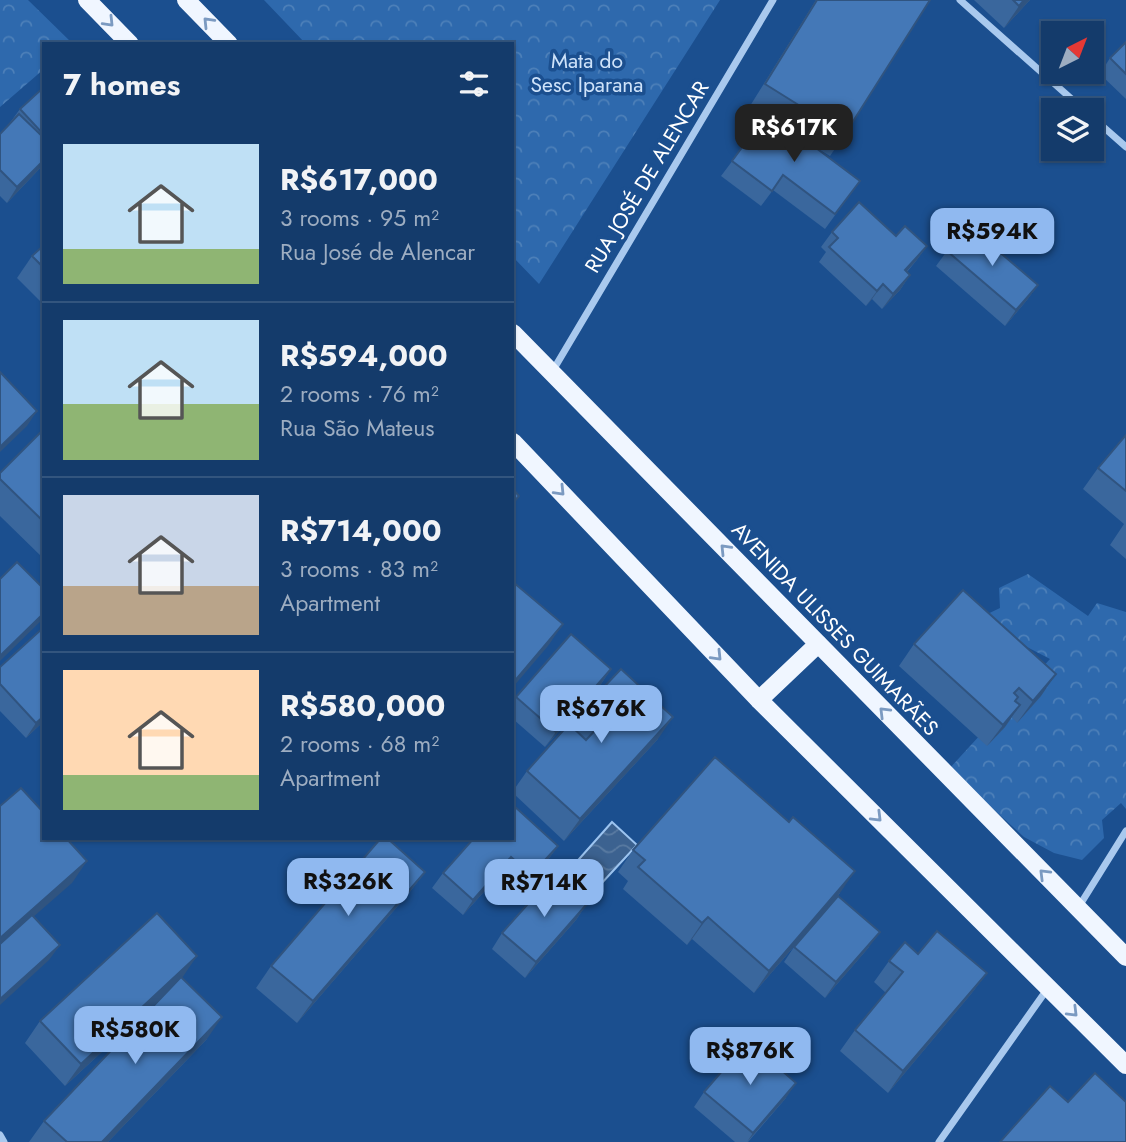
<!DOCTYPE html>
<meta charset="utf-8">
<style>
:root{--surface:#143b6b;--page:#1d4271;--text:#f1f3f6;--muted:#9dadc1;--line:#33557e;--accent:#90b9f0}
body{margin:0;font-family:Jost,sans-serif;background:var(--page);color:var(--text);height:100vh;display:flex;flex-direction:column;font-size:26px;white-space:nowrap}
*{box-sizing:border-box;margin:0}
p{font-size:23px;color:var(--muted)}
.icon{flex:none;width:38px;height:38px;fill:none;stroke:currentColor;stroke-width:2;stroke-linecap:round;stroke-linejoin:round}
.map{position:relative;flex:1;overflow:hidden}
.drawer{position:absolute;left:42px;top:42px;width:472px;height:798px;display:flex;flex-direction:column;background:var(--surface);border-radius:0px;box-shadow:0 2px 5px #0004,0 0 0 2px var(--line)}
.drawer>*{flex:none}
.needle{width:46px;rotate:42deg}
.controls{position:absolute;left:1041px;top:21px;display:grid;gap:14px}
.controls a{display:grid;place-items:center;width:63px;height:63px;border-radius:0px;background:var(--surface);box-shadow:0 2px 5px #0004,0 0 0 2px var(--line);font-size:35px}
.price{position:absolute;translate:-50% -60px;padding:0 16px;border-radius:14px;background:var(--accent);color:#111;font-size:23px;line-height:46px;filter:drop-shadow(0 2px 4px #0008)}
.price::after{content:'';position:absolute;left:50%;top:42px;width:21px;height:16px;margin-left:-10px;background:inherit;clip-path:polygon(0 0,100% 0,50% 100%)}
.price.current{background:#222;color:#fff}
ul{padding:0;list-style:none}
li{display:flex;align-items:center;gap:21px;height:175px;padding:0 21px}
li+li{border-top:2px solid var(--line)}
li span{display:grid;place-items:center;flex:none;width:196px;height:140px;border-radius:0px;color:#555}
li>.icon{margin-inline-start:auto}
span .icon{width:84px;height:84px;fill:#fffc;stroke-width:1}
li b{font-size:30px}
h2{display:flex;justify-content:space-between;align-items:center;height:84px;padding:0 21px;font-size:30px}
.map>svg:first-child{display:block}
.forest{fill:url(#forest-crowns)}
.water{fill:url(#water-waves);stroke:#9cc4f0;stroke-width:2}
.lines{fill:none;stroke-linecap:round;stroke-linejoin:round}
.minor{stroke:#a9c9ee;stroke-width:7}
.primary{stroke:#f0f6ff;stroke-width:18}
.wall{fill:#3a679d}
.shaded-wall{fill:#305480}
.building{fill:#4478b7;stroke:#305480;stroke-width:2}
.oneway{stroke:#7b9ac1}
.labels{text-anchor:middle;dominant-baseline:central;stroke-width:7;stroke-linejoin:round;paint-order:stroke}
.park-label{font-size:21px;fill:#cfe3fa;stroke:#1b4f8f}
.street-label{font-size:21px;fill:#fff;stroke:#1b4f8f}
</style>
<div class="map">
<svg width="1126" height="1142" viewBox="0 0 1126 1142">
<defs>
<pattern id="forest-crowns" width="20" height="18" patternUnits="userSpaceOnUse" patternTransform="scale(1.75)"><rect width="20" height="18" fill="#2e69ad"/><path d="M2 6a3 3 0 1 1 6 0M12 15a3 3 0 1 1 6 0" fill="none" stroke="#4d80b9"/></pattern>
<pattern id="water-waves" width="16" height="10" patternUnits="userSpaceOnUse" patternTransform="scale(1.75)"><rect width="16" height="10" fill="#3c6290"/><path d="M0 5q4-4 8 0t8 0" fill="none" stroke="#597aa1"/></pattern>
</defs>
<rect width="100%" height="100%" fill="#1b4f8f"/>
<!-- forest -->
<g class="forest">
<path d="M0,0H28L73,44H44V69L0,107Z"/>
<path d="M264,0H720L539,284L513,257V44H306Z"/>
<path d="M1028,574L1088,616L1097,603L1126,612V809L1121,803L1102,820L1104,838L1082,860L1054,853L1024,837L949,769L1050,659L975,620L1000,608L999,588Z"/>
</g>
<!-- water -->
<path class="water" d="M612,822L637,845L587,899L564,876Z"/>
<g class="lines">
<!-- minor -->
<g class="minor">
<path d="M960,0L1084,110"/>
<path d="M1092,117L1126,147"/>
<path d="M552,372L773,0"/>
<path d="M1078,908L1126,831"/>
<path d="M0,1135L4,1142"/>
<path d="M939,1142L1048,988"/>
</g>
<!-- primary -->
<g class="primary">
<path d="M87,0L130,44"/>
<path d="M186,0L229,44"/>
<path d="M513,333L1126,957"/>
<path d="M513,442L759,700L1126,1065"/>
<path d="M759,700L818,644"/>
</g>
</g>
<!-- wall -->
<g class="wall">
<path d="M816,0H930L845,134L830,156L813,146L860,181L825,229L773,190L761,206L721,176L766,116L750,106Z"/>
<path d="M974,0H1030L1004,28Z"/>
<path d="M1126,42V99L1100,74L1110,58Z"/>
<path d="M44,87V164L7,203L0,196V134L9,124L20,109Z"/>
<path d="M832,232L896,236L927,246L916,261L907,272L910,275L900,290L882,309L872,299L866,306L819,262L826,252L821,247Z"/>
<path d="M44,245V305L17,278L32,256Z"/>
<path d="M947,251L1038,285L1027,300L1005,326L936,266Z"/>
<path d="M44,429V559L0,516V473Z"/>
<path d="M1126,435V559L1110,545L1124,524L1083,489L1098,468Z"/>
<path d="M44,627V721L26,738L0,711V667Z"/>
<path d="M914,644L1041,696L1017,723L1012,717L1005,727L987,746L899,666Z"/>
<path d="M611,669L601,684L545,747L513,719V701L516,697Z"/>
<path d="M584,708L658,739L564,841L513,793V791L527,771L571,726Z"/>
<path d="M558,846L547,861L521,890L501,873L463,915L432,888L443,873Z"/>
<path d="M633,850L840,893L754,993L692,939L687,945L623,889L628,881L618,872Z"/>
<path d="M425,872L409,893L297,1023L256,988L271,966Z"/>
<path d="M586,905L576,920L525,978L492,949L502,933Z"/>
<path d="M794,947H869L825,998L784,962Z"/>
<path d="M918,954L987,973L971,994L888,1093L840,1051L855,1030L886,993L874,982L889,961Z"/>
<path d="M182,978L207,1039L108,1142H29L44,1121L168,991L65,1086L25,1043L40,1021Z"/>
<path d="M704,1092L786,1098L748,1142H735L694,1107Z"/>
</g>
<!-- shaded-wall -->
<g class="shaded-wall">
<path d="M1024,0H1030L1004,28L1019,6Z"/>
<path d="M44,160V164L7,203L17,187Z"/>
<path d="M927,246L916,261L894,285L905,270Z"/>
<path d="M910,275L900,290L882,309L893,294Z"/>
<path d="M883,284L872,299L866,306L877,291Z"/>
<path d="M1038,285L1027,300L1005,326L1016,310Z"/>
<path d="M37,411L27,426L0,452V447Z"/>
<path d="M44,613V618L0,661V656Z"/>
<path d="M563,624L548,646L513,687V683Z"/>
<path d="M611,669L601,684L545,747L556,732Z"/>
<path d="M1056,674L1041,696L1017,723L1033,701Z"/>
<path d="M1020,705L1005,727L987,746L1003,725Z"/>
<path d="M44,716V721L26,738L36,723Z"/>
<path d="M673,717L658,739L564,841L580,819Z"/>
<path d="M558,846L547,861L521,890L531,875Z"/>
<path d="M511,857L501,873L463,915L473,900Z"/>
<path d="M87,861L72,883L0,946V938Z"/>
<path d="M855,871L840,893L754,993L769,971Z"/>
<path d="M425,872L409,893L297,1023L313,1001Z"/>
<path d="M586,905L576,920L525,978L536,962Z"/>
<path d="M708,917L692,939L687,945L702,923Z"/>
<path d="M880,932L869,947L825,998L836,982Z"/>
<path d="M60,945L49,960L0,1005V999Z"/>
<path d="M197,956L182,978L65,1086L81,1064Z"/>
<path d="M987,973L971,994L888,1093L903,1071Z"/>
<path d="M222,1017L207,1039L108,1142H102Z"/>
<path d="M796,1083L786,1098L747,1142L753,1133Z"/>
</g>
<!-- building -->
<g class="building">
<path d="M817,0H930L845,134L765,84Z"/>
<path d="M1013,0H1024L1019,6Z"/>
<path d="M1126,42V74L1110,58Z"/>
<path d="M44,87V135L20,109Z"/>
<path d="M768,112L860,181L835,214L783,175L772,191L732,161Z"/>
<path d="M19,114L44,138V160L17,187L0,170V134Z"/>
<path d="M859,202L896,236L905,226L927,246L905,270L910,275L893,294L883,284L877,291L829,247L838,238L832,232Z"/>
<path d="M969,226L1038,285L1016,310L947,251Z"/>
<path d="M44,245V268L32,256Z"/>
<path d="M0,372L37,411L0,447Z"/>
<path d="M44,429V522L0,479V473Z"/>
<path d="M1126,435V491L1098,468Z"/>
<path d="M513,489L519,496L513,503Z"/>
<path d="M17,562L44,589V613L0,656V579Z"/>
<path d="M513,582L563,624L513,683Z"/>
<path d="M963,590L1056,674L1033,701L1019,688L1014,693L1018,697L1015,701L1020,705L1003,725L914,644Z"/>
<path d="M44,627V716L36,723L0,684V667Z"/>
<path d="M571,634L611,669L556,732L516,697Z"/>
<path d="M621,669L673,717L580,819L527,771L569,724L586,740L601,724L584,708Z"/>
<path d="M715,757L789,822L793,817L855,871L769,971L708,917L702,923L638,867L645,860L633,850Z"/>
<path d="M21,788L44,813V838H66L87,861L0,938V806Z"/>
<path d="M513,805L558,846L531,875L511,857L473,900L443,873L474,838H513Z"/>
<path d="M381,838H387L425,872L313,1001L271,966Z"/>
<path d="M553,876L586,905L536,962L502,933Z"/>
<path d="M838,896L880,932L836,982L794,947Z"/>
<path d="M157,913L197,956L81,1064L40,1021Z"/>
<path d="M32,915L60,945L0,999V944Z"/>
<path d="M937,931L987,973L903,1071L855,1030L903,972L889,961L905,942L918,954Z"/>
<path d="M181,977L222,1017L102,1142H67L44,1121Z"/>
<path d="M748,1041L796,1083L753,1133L704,1092Z"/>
<path d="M1095,1073L1126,1102V1142H1000L1050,1086L1068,1102Z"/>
</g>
<!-- one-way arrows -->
<defs><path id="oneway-chevron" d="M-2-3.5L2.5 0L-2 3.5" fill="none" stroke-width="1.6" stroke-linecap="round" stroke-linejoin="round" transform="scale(1.75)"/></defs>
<g class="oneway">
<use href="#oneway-chevron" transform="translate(109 22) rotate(46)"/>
<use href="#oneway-chevron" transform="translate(208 22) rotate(-134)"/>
<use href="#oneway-chevron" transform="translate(560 491) rotate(46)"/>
<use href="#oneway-chevron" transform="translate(725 549) rotate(-134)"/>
<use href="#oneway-chevron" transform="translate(717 656) rotate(46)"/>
<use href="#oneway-chevron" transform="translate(884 712) rotate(-135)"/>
<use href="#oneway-chevron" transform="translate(877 817) rotate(45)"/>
<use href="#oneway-chevron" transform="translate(1044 874) rotate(-135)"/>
<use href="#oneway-chevron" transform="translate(1073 1012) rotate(45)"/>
</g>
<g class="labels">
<!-- park labels -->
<g class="park-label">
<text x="587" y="61">Mata do<tspan x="587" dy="24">Sesc Iparana</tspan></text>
</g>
<!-- street labels -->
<g class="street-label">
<text transform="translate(647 177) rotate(-59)">RUA JOSÉ DE ALENCAR</text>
<text transform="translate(835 629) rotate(46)">AVENIDA ULISSES GUIMARÃES</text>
</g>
</g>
</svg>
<div class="controls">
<a><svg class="needle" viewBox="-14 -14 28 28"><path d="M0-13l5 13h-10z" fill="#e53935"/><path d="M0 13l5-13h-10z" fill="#9dadc1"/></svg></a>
<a><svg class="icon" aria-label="layers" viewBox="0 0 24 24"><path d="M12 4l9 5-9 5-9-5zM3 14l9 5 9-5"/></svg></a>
</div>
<b class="price current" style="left:794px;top:164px">R$617K</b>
<b class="price" style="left:992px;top:268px">R$594K</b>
<b class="price" style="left:601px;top:745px">R$676K</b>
<b class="price" style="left:348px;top:918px">R$326K</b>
<b class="price" style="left:544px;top:919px">R$714K</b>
<b class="price" style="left:135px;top:1066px">R$580K</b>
<b class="price" style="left:750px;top:1087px">R$876K</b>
<section class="drawer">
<h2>7 homes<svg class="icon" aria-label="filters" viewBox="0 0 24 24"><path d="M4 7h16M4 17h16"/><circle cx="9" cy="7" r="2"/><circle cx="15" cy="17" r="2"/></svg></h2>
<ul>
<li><span style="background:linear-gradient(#bfe0f5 75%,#8fb573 0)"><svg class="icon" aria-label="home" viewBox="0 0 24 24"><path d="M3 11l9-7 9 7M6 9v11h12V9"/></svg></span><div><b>R$617,000</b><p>3 rooms · 95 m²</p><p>Rua José de Alencar</p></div></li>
<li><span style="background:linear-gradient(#bfe0f5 60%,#8fb573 0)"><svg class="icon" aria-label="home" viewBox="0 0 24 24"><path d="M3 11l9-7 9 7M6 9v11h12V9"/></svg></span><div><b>R$594,000</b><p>2 rooms · 76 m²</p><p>Rua São Mateus</p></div></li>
<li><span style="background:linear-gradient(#c9d6e8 65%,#b9a48a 0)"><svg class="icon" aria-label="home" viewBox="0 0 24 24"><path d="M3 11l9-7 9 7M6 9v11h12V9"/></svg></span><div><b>R$714,000</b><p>3 rooms · 83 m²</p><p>Apartment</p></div></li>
<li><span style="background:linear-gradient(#ffd9b3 75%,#8fb573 0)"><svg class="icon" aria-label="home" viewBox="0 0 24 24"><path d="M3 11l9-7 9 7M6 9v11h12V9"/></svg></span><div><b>R$580,000</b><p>2 rooms · 68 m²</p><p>Apartment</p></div></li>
</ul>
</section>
</div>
